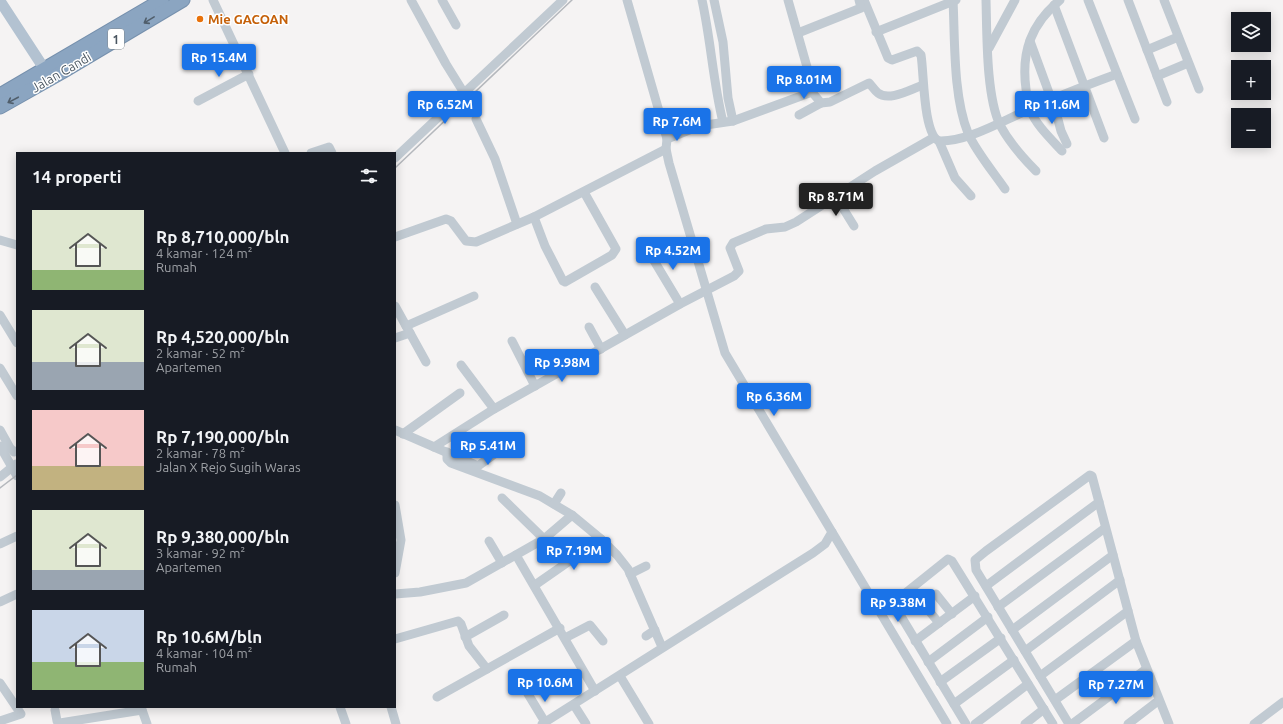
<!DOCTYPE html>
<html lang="id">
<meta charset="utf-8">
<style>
:root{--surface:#171b24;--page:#242831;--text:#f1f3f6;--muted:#9ea1a6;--accent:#1a73e8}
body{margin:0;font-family:Ubuntu,sans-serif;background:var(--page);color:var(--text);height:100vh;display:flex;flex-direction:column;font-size:15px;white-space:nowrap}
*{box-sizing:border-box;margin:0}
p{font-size:13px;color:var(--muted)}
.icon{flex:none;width:22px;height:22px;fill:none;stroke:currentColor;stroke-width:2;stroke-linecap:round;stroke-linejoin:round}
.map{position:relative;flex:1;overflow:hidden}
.side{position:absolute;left:16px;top:152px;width:380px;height:556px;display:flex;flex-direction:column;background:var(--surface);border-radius:0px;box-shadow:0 2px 10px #0003}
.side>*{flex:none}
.tools{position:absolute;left:1231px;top:12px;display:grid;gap:8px}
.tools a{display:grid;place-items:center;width:40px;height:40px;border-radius:0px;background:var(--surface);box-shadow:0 2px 10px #0003;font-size:20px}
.price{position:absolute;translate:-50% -34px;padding:0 9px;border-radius:4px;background:var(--accent);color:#fff;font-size:13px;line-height:26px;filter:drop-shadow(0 1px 2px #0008)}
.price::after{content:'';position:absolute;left:50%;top:24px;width:12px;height:9px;margin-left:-6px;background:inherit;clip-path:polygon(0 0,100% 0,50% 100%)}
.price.active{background:#222;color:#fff}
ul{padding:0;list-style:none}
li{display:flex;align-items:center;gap:12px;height:100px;padding:0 16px}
li span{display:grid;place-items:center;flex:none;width:112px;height:80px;border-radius:0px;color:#555}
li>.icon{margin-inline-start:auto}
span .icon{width:48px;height:48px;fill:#fffc;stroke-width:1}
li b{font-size:17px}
h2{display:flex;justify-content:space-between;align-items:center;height:48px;padding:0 16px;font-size:17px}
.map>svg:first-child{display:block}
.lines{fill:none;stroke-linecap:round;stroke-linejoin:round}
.highway-casing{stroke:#7690ad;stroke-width:15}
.minor{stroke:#c1cad2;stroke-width:9}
.major{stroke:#b3c2d1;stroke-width:11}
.highway{stroke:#8ba5c1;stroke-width:13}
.rail{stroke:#b5b8bd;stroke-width:1.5}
.oneway{stroke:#505e6b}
.food-dot{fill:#e8710a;stroke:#fff;stroke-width:1.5}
.labels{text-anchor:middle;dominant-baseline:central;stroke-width:3;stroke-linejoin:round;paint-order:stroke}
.shield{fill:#fff;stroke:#808990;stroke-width:1}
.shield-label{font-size:12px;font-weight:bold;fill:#4a5661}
.food-label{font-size:13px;font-weight:bold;fill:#c56008;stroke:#fff;text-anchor:start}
.street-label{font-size:13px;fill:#4a5661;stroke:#fff}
</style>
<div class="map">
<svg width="1283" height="724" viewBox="0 0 1283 724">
<rect width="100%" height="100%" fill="#f5f3f3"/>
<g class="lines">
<!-- highway casing -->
<g class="highway-casing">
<g id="highway">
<path d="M0,95L162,0"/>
<path d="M0,107L62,72L183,0"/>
</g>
</g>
<!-- minor -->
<g class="minor">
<path d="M213,0L285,153"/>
<path d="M411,0L446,64L464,93"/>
<path d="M442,0L456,25"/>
<path d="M702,0C711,41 713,82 723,122"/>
<path d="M714,0L723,42L728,98L733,121"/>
<path d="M788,0L809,74L812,92L821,103L830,102L869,83C872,86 874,90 878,93C889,102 911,89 923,85"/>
<path d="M864,0L888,58L892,60L917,51L921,55C924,72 923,134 939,141C967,142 1002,121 1028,110C1057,96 1087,85 1117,74"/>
<path d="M953,0C955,40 953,96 968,133C975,150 994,173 1005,189"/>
<path d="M986,0C987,33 986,96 1000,125C1009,142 1022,157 1036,171"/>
<path d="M1060,0C1031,24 1021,52 1026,89C1027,96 1027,105 1030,110C1037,126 1050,138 1062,151"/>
<path d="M1088,0L1135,119"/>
<path d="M1128,0L1167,102"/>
<path d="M1164,0L1199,89"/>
<path d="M1054,5L1104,138"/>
<path d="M876,32L956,0"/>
<path d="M798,33L861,8L859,0"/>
<path d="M1030,41L1056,112L1061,131L1067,144"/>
<path d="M989,48L1015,0"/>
<path d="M1147,50L1178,37"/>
<path d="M1157,76L1188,63"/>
<path d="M198,101L249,74"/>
<path d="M799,115L821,103"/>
<path d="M476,119L495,159L517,224"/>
<path d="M667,139L699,126L733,121L812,92"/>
<path d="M939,141L955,178L971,196"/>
<path d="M311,153L329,147L332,153"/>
<path d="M395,158L563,0"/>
<path d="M836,197L854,226"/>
<path d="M534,217L545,246L563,281L565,282L612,255L616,249L584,192"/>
<path d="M395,237L446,219L451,221L466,241L476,242L534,217L666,149"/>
<path d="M0,240L17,245"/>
<path d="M647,249L680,304"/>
<path d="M595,287L625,335"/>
<path d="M395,306L426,362"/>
<path d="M0,315L17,343"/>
<path d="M406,326L474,296"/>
<path d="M589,327L601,349"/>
<path d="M395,338L410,333"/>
<path d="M512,341L535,386"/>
<path d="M461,365L494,409"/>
<path d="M0,368L17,396"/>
<path d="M0,430L10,448L14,452L17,451"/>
<path d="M395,430L478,466L511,442"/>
<path d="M403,434L460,393"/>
<path d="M0,446L17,476"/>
<path d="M434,447L494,409L680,304L734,276L739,271L730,248L733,243L766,229L785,227L796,222L875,171L933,138"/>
<path d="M447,452V459L451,463L540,496L572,515L601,539L617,555L628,569L662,647"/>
<path d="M0,477L16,464"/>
<path d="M502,498L544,539"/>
<path d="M554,504L561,493"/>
<path d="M395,505L401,540L395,573"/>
<path d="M832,532L947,724"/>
<path d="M489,541L502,563"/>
<path d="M0,544L17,536"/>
<path d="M516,555L595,691"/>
<path d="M630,574L646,566"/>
<path d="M535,585L601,539"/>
<path d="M986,586L1099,502"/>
<path d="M911,589L939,623"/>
<path d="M395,594L420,592L466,583L544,539L572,515"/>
<path d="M936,594L952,614"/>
<path d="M0,602L17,594"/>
<path d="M998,607L1105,528"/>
<path d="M1012,630L1113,555"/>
<path d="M646,636L655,630"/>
<path d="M465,637L504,615"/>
<path d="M565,638L590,625L603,641"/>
<path d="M395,639L458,621L461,624L469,646L487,669"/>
<path d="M915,641L975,596"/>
<path d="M1025,651L1120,580"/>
<path d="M928,662L988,617"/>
<path d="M620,676L649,724"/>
<path d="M1040,676L1128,611"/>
<path d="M940,682L1001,638"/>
<path d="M0,683L21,714L0,721"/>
<path d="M528,694L545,722"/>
<path d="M437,697L560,628"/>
<path d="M1055,700L1136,641"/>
<path d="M954,704L1014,660"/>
<path d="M574,705L586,724"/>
<path d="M141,707L147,724"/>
<path d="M340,707L346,724"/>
<path d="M391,707L396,724"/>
<path d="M55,710L57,721L60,723L142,710"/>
<path d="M542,724L813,553L825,544L832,532L725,353L669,163L666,149L667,139L627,0"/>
<path d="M966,724L893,603L948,559L952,561L1053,724"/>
<path d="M975,724L1028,684"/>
<path d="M1025,724L1044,709"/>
<path d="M1069,724L976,570L975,560L986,551L1090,475L1092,476L1136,641L1169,724"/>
<path d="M1072,724L1146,669"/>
<path d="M1128,724L1158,701"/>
<path d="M1254,724L1283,702"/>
</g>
<!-- major -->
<path class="major" d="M0,1L49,76"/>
<!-- highway -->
<use href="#highway" class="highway"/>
<!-- rail -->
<g class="rail">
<path d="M395,168L572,0"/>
<path d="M0,488L17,475"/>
</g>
</g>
<!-- one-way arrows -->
<defs><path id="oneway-shaft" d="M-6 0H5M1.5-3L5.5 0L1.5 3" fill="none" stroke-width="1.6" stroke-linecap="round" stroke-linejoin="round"/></defs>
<g class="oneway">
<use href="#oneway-shaft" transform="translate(149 20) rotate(149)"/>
<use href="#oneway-shaft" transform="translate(13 100) rotate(152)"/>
</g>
<!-- markers -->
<circle class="food-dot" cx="200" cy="19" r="4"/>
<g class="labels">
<!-- shield labels -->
<rect class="shield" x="108" y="29" width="16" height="20" rx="3"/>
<g class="shield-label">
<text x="116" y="39">1</text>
</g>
<!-- food labels -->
<g class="food-label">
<text x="208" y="19">Mie GACOAN</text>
</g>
<!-- street labels -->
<g class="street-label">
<text transform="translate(61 72) rotate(-30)">Jalan Candi</text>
</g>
</g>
</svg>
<div class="tools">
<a><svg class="icon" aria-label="layers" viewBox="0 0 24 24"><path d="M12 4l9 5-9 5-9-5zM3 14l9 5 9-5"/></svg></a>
<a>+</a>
<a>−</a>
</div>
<b class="price" style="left:219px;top:78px">Rp 15.4M</b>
<b class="price" style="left:804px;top:100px">Rp 8.01M</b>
<b class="price" style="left:445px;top:125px">Rp 6.52M</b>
<b class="price" style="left:1052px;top:125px">Rp 11.6M</b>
<b class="price" style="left:677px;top:142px">Rp 7.6M</b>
<b class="price active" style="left:836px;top:217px">Rp 8.71M</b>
<b class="price" style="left:673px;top:271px">Rp 4.52M</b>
<b class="price" style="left:562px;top:383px">Rp 9.98M</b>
<b class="price" style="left:774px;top:417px">Rp 6.36M</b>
<b class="price" style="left:488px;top:466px">Rp 5.41M</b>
<b class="price" style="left:574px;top:571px">Rp 7.19M</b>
<b class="price" style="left:898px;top:623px">Rp 9.38M</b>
<b class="price" style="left:545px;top:703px">Rp 10.6M</b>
<b class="price" style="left:1116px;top:705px">Rp 7.27M</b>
<section class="side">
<h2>14 properti<svg class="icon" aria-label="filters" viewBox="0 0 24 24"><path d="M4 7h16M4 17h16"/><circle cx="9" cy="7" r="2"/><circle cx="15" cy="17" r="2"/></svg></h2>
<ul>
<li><span style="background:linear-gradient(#dfe7d0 75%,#8fb573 0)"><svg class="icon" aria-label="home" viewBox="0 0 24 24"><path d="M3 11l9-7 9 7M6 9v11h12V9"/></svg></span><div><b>Rp 8,710,000/bln</b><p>4 kamar · 124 m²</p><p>Rumah</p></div></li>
<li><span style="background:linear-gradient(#dfe7d0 65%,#9aa5b1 0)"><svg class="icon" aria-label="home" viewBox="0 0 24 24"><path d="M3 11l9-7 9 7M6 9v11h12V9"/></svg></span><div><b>Rp 4,520,000/bln</b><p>2 kamar · 52 m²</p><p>Apartemen</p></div></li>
<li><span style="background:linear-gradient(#f6c9c9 70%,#c2b280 0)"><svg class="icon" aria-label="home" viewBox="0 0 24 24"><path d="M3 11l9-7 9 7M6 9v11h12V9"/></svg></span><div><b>Rp 7,190,000/bln</b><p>2 kamar · 78 m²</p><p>Jalan X Rejo Sugih Waras</p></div></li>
<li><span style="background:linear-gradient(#dfe7d0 75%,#9aa5b1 0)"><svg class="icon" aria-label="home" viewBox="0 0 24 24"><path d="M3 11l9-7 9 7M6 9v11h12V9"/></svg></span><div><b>Rp 9,380,000/bln</b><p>3 kamar · 92 m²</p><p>Apartemen</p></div></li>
<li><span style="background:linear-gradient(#c9d6e8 65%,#8fb573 0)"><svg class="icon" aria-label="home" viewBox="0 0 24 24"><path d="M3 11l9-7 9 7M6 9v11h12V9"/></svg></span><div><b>Rp 10.6M/bln</b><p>4 kamar · 104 m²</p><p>Rumah</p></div></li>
</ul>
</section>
</div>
